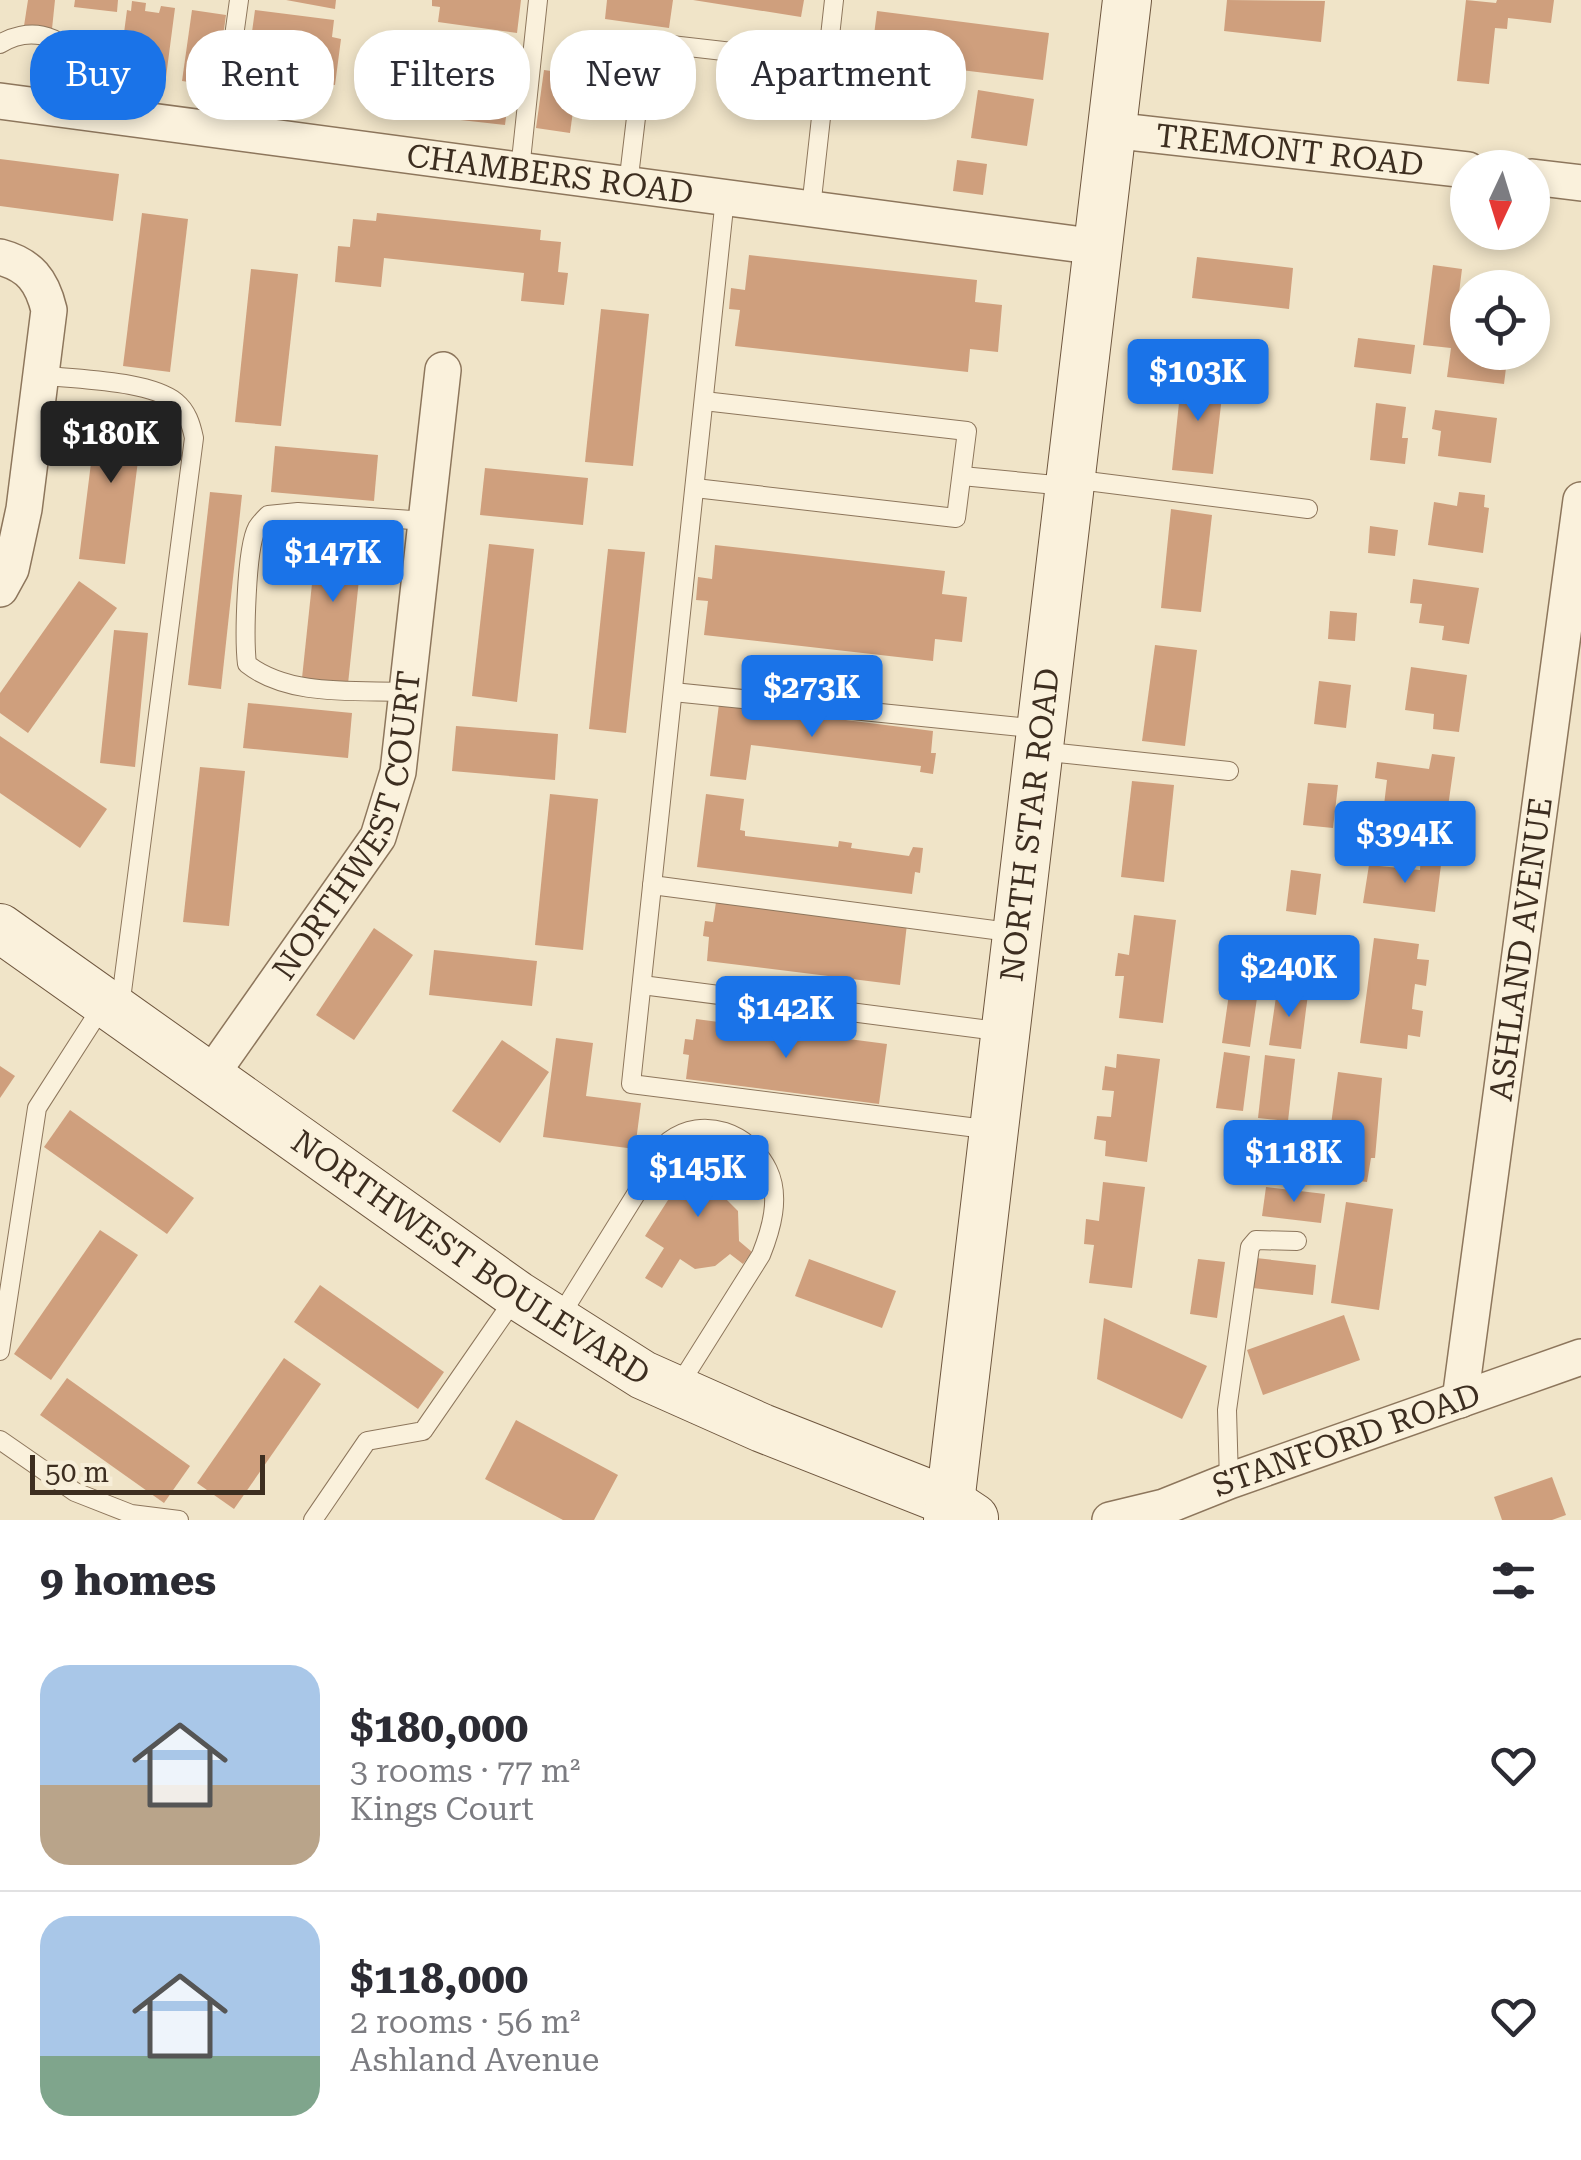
<!DOCTYPE html>
<meta charset="utf-8">
<style>
:root{--surface:#fff;--page:#f2f2f3;--text:#2b2b33;--muted:#7c7c81;--line:#e1e1e2;--accent:#1a73e8}
body{margin:0;font-family:"Roboto Serif",serif;background:var(--page);color:var(--text);height:100vh;display:flex;flex-direction:column;font-size:38px;white-space:nowrap}
*{box-sizing:border-box;margin:0}
p{font-size:32px;color:var(--muted)}
.icon{flex:none;width:55px;height:55px;fill:none;stroke:currentColor;stroke-width:2;stroke-linecap:round;stroke-linejoin:round}
.map{position:relative;height:1520px;overflow:hidden}
.side{display:flex;flex-direction:column;background:var(--surface);flex:1}
.side>*{flex:none}
.top-card{position:absolute;left:30px;top:30px;width:1000px;height:90px;display:flex;gap:20px}
.needle{width:65px;rotate:184deg}
.buttons{position:absolute;left:1450px;top:150px;display:grid;gap:20px}
.buttons a{display:grid;place-items:center;width:100px;height:100px;border-radius:50%;background:var(--surface);box-shadow:0 5px 15px #0003;font-size:50px}
.scale{position:absolute;left:30px;bottom:25px;width:235px;box-sizing:border-box;padding-left:10px;border:5px solid #3d2e20;border-top:0;font-size:28px;line-height:35px;white-space:nowrap;color:#3d2e20;-webkit-text-stroke:8px #f7eed8;paint-order:stroke}
.price{position:absolute;translate:-50% -85px;padding:0 22px;border-radius:10px;background:var(--accent);color:#fff;font-size:32px;line-height:65px;filter:drop-shadow(0 2px 5px #0008)}
.price::after{content:'';position:absolute;left:50%;top:60px;width:30px;height:22px;margin-left:-15px;background:inherit;clip-path:polygon(0 0,100% 0,50% 100%)}
.price.current{background:#222;color:#fff}
ul{padding:0;list-style:none}
li{display:flex;align-items:center;gap:30px;height:250px;padding:0 40px}
li+li{border-top:2px solid var(--line)}
li span{display:grid;place-items:center;flex:none;width:280px;height:200px;border-radius:30px;color:#555}
li>.icon{margin-inline-start:auto}
span .icon{width:120px;height:120px;fill:#fffc;stroke-width:1}
li b{font-size:42px}
h2{display:flex;justify-content:space-between;align-items:center;height:120px;padding:0 40px;font-size:42px}
.tag{padding:0 35px;border-radius:40px;background:var(--surface);box-shadow:0 5px 15px #0003;font-size:35px;line-height:90px}
.tag.current{background:var(--accent);color:#fff}
.map>svg:first-child{display:block}
.building{fill:#cf9f7d}
.lines{fill:none;stroke-linecap:round;stroke-linejoin:round}
.lane-casing{stroke:#8d765c;stroke-width:20}
.street-casing{stroke:#8d765c;stroke-width:38}
.secondary-casing{stroke:#6f573f;stroke-width:50}
.lane{stroke:#faf1dc;stroke-width:18}
.street{stroke:#faf1dc;stroke-width:35}
.secondary{stroke:#faf1dc;stroke-width:48}
.labels{text-anchor:middle;dominant-baseline:central;stroke-width:8;stroke-linejoin:round;paint-order:stroke}
.street-label{font-size:32px;fill:#3d2e20;stroke:#f7eed8}
</style>
<div class="map">
<svg width="1581" height="1520" viewBox="0 0 1581 1520">
<rect width="100%" height="100%" fill="#f0e4c8"/>
<!-- building -->
<g class="building">
<path d="M28,0H55L52,29L24,26Z"/>
<path d="M75,0H118L117,12L74,7Z"/>
<path d="M286,0H336L335,9Z"/>
<path d="M432,0H521L517,33L438,22L440,7L432,6Z"/>
<path d="M607,0H673L669,28L605,19Z"/>
<path d="M693,0H804L801,17Z"/>
<path d="M1227,0L1325,1L1321,42L1224,31Z"/>
<path d="M1466,0L1496,3L1497,0H1554L1551,23L1508,18L1507,29L1495,28L1489,84L1457,81Z"/>
<path d="M132,1L146,3L145,11L159,13L161,6L175,8L166,77L119,71L127,10L131,11Z"/>
<path d="M192,10L226,15L216,86L182,81Z"/>
<path d="M255,10L334,20L332,37L341,39L335,85L326,84L324,100L244,90Z"/>
<path d="M877,11L1049,33L1043,80L871,59Z"/>
<path d="M436,36L515,46L505,125L425,116L428,97L420,96L426,50L434,51Z"/>
<path d="M544,70L578,75L570,133L536,128Z"/>
<path d="M978,90L1034,99L1027,146L971,138Z"/>
<path d="M0,159L119,174L113,221L0,206Z"/>
<path d="M957,160L987,164L983,195L953,191Z"/>
<path d="M142,213L188,219L170,372L123,366Z"/>
<path d="M377,213L541,230L540,240L561,242L558,272L568,273L564,305L521,301L524,273L384,258L381,287L335,282L338,246L350,247L353,219L376,221Z"/>
<path d="M749,255L977,280L975,302L1002,305L998,352L970,349L968,372L735,346L740,310L729,309L731,288L745,290Z"/>
<path d="M1197,257L1293,268L1289,309L1192,298Z"/>
<path d="M1433,265L1462,269L1455,325L1466,326L1468,352H1508L1504,384L1447,377L1451,348L1423,345Z"/>
<path d="M251,269L298,274L281,426L235,422Z"/>
<path d="M601,309L649,314L633,466L585,462Z"/>
<path d="M1358,338L1415,345L1411,374L1354,367Z"/>
<path d="M1182,374L1224,379L1213,474L1172,470Z"/>
<path d="M1376,403L1406,407L1402,438H1408L1405,464L1370,460Z"/>
<path d="M98,407L144,413L125,564L79,559Z"/>
<path d="M1435,410L1497,418L1491,463L1438,456L1441,431L1432,429Z"/>
<path d="M275,446L378,455L374,501L271,492Z"/>
<path d="M485,468L588,478L583,525L480,515Z"/>
<path d="M210,492L242,495L221,689L188,685Z"/>
<path d="M1459,492L1485,495L1484,507L1489,508L1483,553L1428,545L1434,502L1457,506Z"/>
<path d="M1171,509L1212,515L1201,612L1161,608Z"/>
<path d="M1370,526L1398,530L1395,556L1368,553Z"/>
<path d="M318,527L364,532L348,684L302,678Z"/>
<path d="M489,544L534,549L517,702L472,696Z"/>
<path d="M715,545L945,571L942,594L967,597L962,642L935,639L933,661L704,635L708,601L696,600L698,577L712,579Z"/>
<path d="M608,549L645,552L626,733L589,729Z"/>
<path d="M1413,579L1479,588L1469,644L1442,640L1444,626L1419,623L1422,604L1410,603Z"/>
<path d="M79,581L117,608L28,733L0,713V693Z"/>
<path d="M1330,611L1357,613L1355,641L1328,639Z"/>
<path d="M114,630L148,633L135,767L100,763Z"/>
<path d="M1155,645L1197,650L1185,746L1142,741Z"/>
<path d="M1411,667L1467,675L1459,732L1433,729L1434,714L1405,710Z"/>
<path d="M1319,681L1351,685L1346,728L1314,724Z"/>
<path d="M248,703L352,713L348,758L243,748Z"/>
<path d="M719,704L933,731L931,753H936L933,774L920,772L921,766L751,745L746,780L710,776Z"/>
<path d="M456,726L558,734L555,780L452,771Z"/>
<path d="M0,736L107,809L80,848L0,793Z"/>
<path d="M1432,754L1455,757L1447,814L1384,805L1387,780L1375,778L1377,762L1429,769Z"/>
<path d="M200,767L245,771L229,926L183,922Z"/>
<path d="M1132,781L1174,785L1164,882L1121,877Z"/>
<path d="M1308,783L1338,785L1333,828L1303,825Z"/>
<path d="M550,794L598,799L583,950L535,945Z"/>
<path d="M706,794L744,799L740,830L745,831V836L838,847L839,841L852,843L851,848L909,856L913,847L923,848L920,873L915,872L912,894L697,867Z"/>
<path d="M1421,854L1442,857L1435,912L1363,903L1369,865L1420,870Z"/>
<path d="M1291,870L1321,874L1316,915L1286,911Z"/>
<path d="M716,902L907,924L900,985L707,961L709,937L703,936L705,921L713,922Z"/>
<path d="M1134,915L1176,920L1163,1023L1119,1018L1124,976H1115L1118,953L1129,955Z"/>
<path d="M374,928L413,955L354,1040L316,1015Z"/>
<path d="M1374,938L1419,944L1417,959L1429,960L1426,986L1415,984L1413,999L1412,1009L1423,1011L1420,1037L1408,1035L1407,1049L1360,1043Z"/>
<path d="M434,950L537,961L532,1006L429,995Z"/>
<path d="M1230,987L1258,991L1250,1047L1222,1043Z"/>
<path d="M1277,990L1308,994L1301,1049L1269,1045Z"/>
<path d="M696,1019L887,1044L879,1104L686,1079L689,1055L683,1054L685,1039L693,1040Z"/>
<path d="M556,1038L593,1043L586,1096L641,1103L635,1149L543,1137Z"/>
<path d="M502,1040L549,1072L500,1143L452,1111Z"/>
<path d="M1224,1052L1250,1056L1243,1111L1216,1108Z"/>
<path d="M1117,1054L1160,1059L1147,1162L1105,1156L1106,1141L1094,1139L1097,1116L1111,1117L1114,1091L1102,1090L1105,1066L1116,1068Z"/>
<path d="M1265,1055L1295,1059L1288,1121L1258,1118Z"/>
<path d="M0,1066L15,1076L0,1098Z"/>
<path d="M1338,1072L1382,1078L1375,1158H1371L1367,1182L1324,1177Z"/>
<path d="M70,1110L194,1198L167,1234L44,1147Z"/>
<path d="M702,1147L741,1172L725,1198L738,1211L739,1241L752,1252L743,1264L730,1254L715,1266L695,1269L680,1259L662,1288L645,1278L664,1248L645,1236Z"/>
<path d="M1103,1182L1145,1187L1132,1288L1089,1283L1094,1245L1084,1244L1086,1219L1099,1221Z"/>
<path d="M1266,1187L1325,1194L1321,1223L1262,1216Z"/>
<path d="M1346,1202L1393,1209L1379,1310L1331,1303Z"/>
<path d="M100,1230L138,1255L51,1380L14,1354Z"/>
<path d="M1256,1258L1316,1265L1313,1295L1253,1288Z"/>
<path d="M809,1259L896,1291L882,1328L795,1296Z"/>
<path d="M1198,1259L1225,1262L1217,1318L1190,1314Z"/>
<path d="M320,1285L444,1372L418,1409L294,1322Z"/>
<path d="M1344,1315L1360,1360L1263,1395L1247,1350Z"/>
<path d="M1104,1318L1207,1366L1182,1419L1097,1379Z"/>
<path d="M284,1358L321,1384L234,1509L197,1483Z"/>
<path d="M67,1378L190,1466L164,1503L40,1415Z"/>
<path d="M516,1420L618,1475L594,1520H563L485,1479Z"/>
<path d="M1552,1477L1566,1515L1552,1520H1502L1494,1497Z"/>
</g>
<g class="lines">
<!-- lane casing -->
<g class="lane-casing">
<g id="lane">
<path d="M0,44C25,28 63,31 74,63C79,78 76,95 75,111"/>
<path d="M221,131L239,0"/>
<path d="M520,170L538,0"/>
<path d="M628,185L645,42L828,63"/>
<path d="M725,198L631,1084L993,1130"/>
<path d="M811,208L834,0"/>
<path d="M41,375C77,380 148,380 176,402C187,411 191,424 194,438L120,1007"/>
<path d="M962,476L1066,486"/>
<path d="M1071,479L1308,509"/>
<path d="M695,488L956,518L967,431L704,401"/>
<path d="M407,692C355,690 289,697 247,664C244,639 246,548 257,528C260,523 264,519 268,515L298,512L426,521"/>
<path d="M673,692L1040,729"/>
<path d="M1039,751L1229,771"/>
<path d="M652,885L1017,933"/>
<path d="M642,985L1005,1032"/>
<path d="M559,1318L669,1141C703,1115 750,1133 768,1170C781,1197 771,1230 761,1255L676,1390"/>
<path d="M0,1351L37,1108L105,1002"/>
<path d="M0,1440L75,1492L131,1514L179,1520"/>
<path d="M1229,1481L1227,1410L1250,1247L1256,1240L1297,1241"/>
<path d="M313,1520L367,1441L423,1431L515,1298"/>
</g>
</g>
<!-- street casing -->
<g class="street-casing">
<g id="street">
<path id="s1" d="M0,101L1098,247"/>
<path id="s2" d="M1111,130L1468,170"/>
<path d="M1532,177L1581,183"/>
<path d="M0,257C30,265 42,281 49,310L24,509L11,569L0,589"/>
<path id="s3" d="M210,1076L378,837L398,772L443,370"/>
<path id="s4" d="M1460,1400L1581,500"/>
<path id="s5" d="M1110,1520L1164,1507L1229,1481L1581,1357"/>
</g>
</g>
<!-- secondary casing -->
<g class="secondary-casing">
<g id="secondary">
<path id="s6" d="M0,928L517,1295L643,1375L762,1428L950,1502L974,1518"/>
<path id="s7" d="M948,1520L1127,0"/>
</g>
</g>
<!-- lane -->
<use href="#lane" class="lane"/>
<!-- street -->
<use href="#street" class="street"/>
<!-- secondary -->
<use href="#secondary" class="secondary"/>
</g>
<g class="labels">
<!-- street labels -->
<g class="street-label">
<text stroke="none"><textPath href="#s2" startOffset="180">TREMONT ROAD</textPath></text>
<text stroke="none"><textPath href="#s1" startOffset="555">CHAMBERS ROAD</textPath></text>
<text stroke="none"><textPath href="#s3" startOffset="292">NORTHWEST COURT</textPath></text>
<text stroke="none"><textPath href="#s7" startOffset="700">NORTH STAR ROAD</textPath></text>
<text stroke="none"><textPath href="#s4" startOffset="455">ASHLAND AVENUE</textPath></text>
<text stroke="none"><textPath href="#s6" startOffset="575">NORTHWEST BOULEVARD</textPath></text>
<text stroke="none"><textPath href="#s5" startOffset="250">STANFORD ROAD</textPath></text>
</g>
</g>
</svg>
<div class="buttons">
<a><svg class="needle" viewBox="-14 -14 28 28"><path d="M0-13l5 13h-10z" fill="#e53935"/><path d="M0 13l5-13h-10z" fill="#7c7c81"/></svg></a>
<a><svg class="icon" aria-label="locate" viewBox="0 0 24 24"><circle cx="12" cy="12" r="6"/><path d="M12 2v4M12 18v4M2 12h4M18 12h4"/></svg></a>
</div>
<div class="scale">50 m</div>
<b class="price" style="left:1198px;top:424px">$103K</b>
<b class="price current" style="left:111px;top:486px">$180K</b>
<b class="price" style="left:333px;top:605px">$147K</b>
<b class="price" style="left:812px;top:740px">$273K</b>
<b class="price" style="left:1405px;top:886px">$394K</b>
<b class="price" style="left:1289px;top:1020px">$240K</b>
<b class="price" style="left:786px;top:1061px">$142K</b>
<b class="price" style="left:1294px;top:1205px">$118K</b>
<b class="price" style="left:698px;top:1220px">$145K</b>
<div class="top-card">
<a class="tag current">Buy</a>
<a class="tag">Rent</a>
<a class="tag">Filters</a>
<a class="tag">New</a>
<a class="tag">Apartment</a>
</div>
</div>
<section class="side">
<h2>9 homes<svg class="icon" aria-label="filters" viewBox="0 0 24 24"><path d="M4 7h16M4 17h16"/><circle cx="9" cy="7" r="2"/><circle cx="15" cy="17" r="2"/></svg></h2>
<ul>
<li><span style="background:linear-gradient(#a9c7e8 60%,#b9a48a 0)"><svg class="icon" aria-label="home" viewBox="0 0 24 24"><path d="M3 11l9-7 9 7M6 9v11h12V9"/></svg></span><div><b>$180,000</b><p>3 rooms · 77 m²</p><p>Kings Court</p></div><svg class="icon" aria-label="heart" viewBox="0 0 24 24"><path d="M12 20l-8-8c-3-5 5-10 8-4 3-6 11-1 8 4z"/></svg></li>
<li><span style="background:linear-gradient(#a9c7e8 70%,#7fa58c 0)"><svg class="icon" aria-label="home" viewBox="0 0 24 24"><path d="M3 11l9-7 9 7M6 9v11h12V9"/></svg></span><div><b>$118,000</b><p>2 rooms · 56 m²</p><p>Ashland Avenue</p></div><svg class="icon" aria-label="heart" viewBox="0 0 24 24"><path d="M12 20l-8-8c-3-5 5-10 8-4 3-6 11-1 8 4z"/></svg></li>
</ul>
</section>
